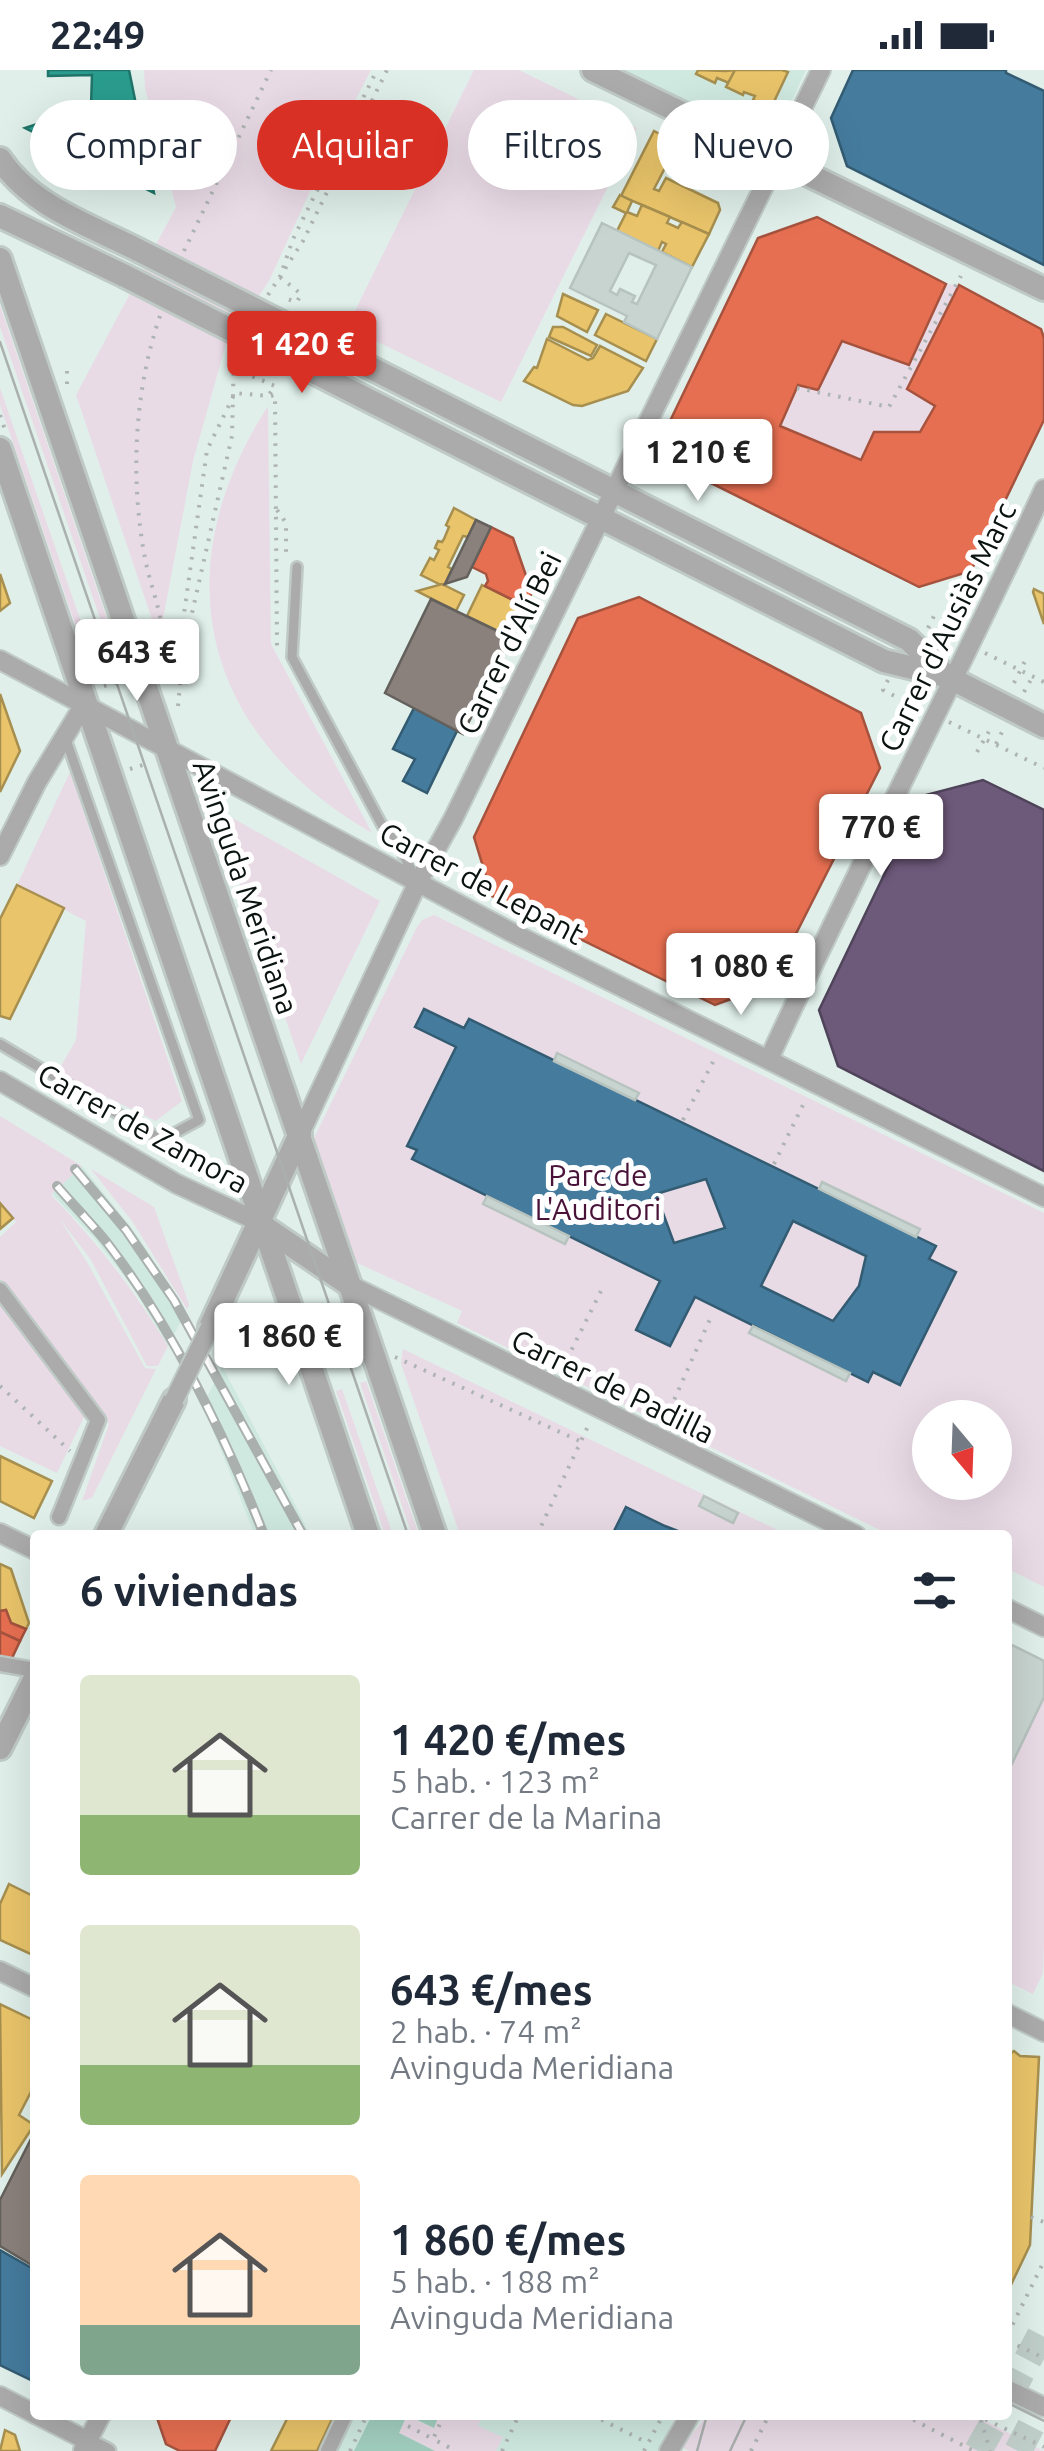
<!DOCTYPE html>
<html lang="es">
<meta charset="utf-8">
<style>
:root{--surface:#fff;--page:#f6f6f7;--text:#1f2937;--muted:#747a83;--accent:#d93025}
body{margin:0;font-family:Ubuntu,sans-serif;background:var(--page);color:var(--text);height:100vh;display:flex;flex-direction:column;font-size:38px;white-space:nowrap}
*{box-sizing:border-box;margin:0}
p{font-size:32px;color:var(--muted)}
.icon{flex:none;width:55px;height:55px;fill:none;stroke:currentColor;stroke-width:2;stroke-linecap:round;stroke-linejoin:round}
.map{position:relative;flex:1;overflow:hidden}
.drawer{position:absolute;left:30px;top:1460px;width:982px;height:890px;display:flex;flex-direction:column;background:var(--surface);border-radius:10px;box-shadow:0 10px 40px #0002}
.drawer>*{flex:none}
.banner{position:absolute;left:30px;top:30px;width:985px;height:90px;display:flex;gap:20px}
.needle{width:65px;rotate:161deg}
.fabs{position:absolute;left:912px;top:1330px;display:grid;gap:20px}
.fabs a{display:grid;place-items:center;width:100px;height:100px;border-radius:50%;background:var(--surface);box-shadow:0 10px 40px #0002;font-size:50px}
.price{position:absolute;translate:-50% -85px;padding:0 22px;border-radius:10px;background:#fff;color:#222;font-size:32px;line-height:65px;filter:drop-shadow(0 2px 5px #0008)}
.price::after{content:'';position:absolute;left:50%;top:60px;width:30px;height:22px;margin-left:-15px;background:inherit;clip-path:polygon(0 0,100% 0,50% 100%)}
.price.current{background:var(--accent);color:#fff}
ul{padding:0;list-style:none}
li{display:flex;align-items:center;gap:30px;height:250px;padding:0 50px}
li span{display:grid;place-items:center;flex:none;width:280px;height:200px;border-radius:10px;color:#555}
li>.icon{margin-inline-start:auto}
span .icon{width:120px;height:120px;fill:#fffc;stroke-width:1}
li b{font-size:42px}
h2{display:flex;justify-content:space-between;align-items:center;height:120px;padding:0 50px;font-size:42px}
.pill{padding:0 35px;border-radius:45px;background:var(--surface);box-shadow:0 10px 40px #0002;font-size:35px;line-height:90px}
.pill.current{background:var(--accent);color:#fff}
.status{display:flex;justify-content:space-between;align-items:center;height:70px;padding:0 50px;background:var(--surface);direction:ltr}
.status svg{height:28px;fill:currentColor}
.map>svg:first-child{display:block}
.built{fill:#cfe9e0}
.green{fill:#e9dbe6;fill-rule:evenodd}
.water{fill:#a2cfc0}
.homes{fill:#e9c46a;stroke:#a68f4f;stroke-width:2.5}
.shops{fill:#e76f51;stroke:#a5533e;stroke-width:2.5}
.offices{fill:#6d597a;stroke:#4f445a;stroke-width:2.5}
.schools{fill:#2a9d8f;stroke:#207469;stroke-width:2.5}
.public{fill:#457b9d;stroke:#335c73;stroke-width:2.5;fill-rule:evenodd}
.industry{fill:#8a817c;stroke:#64605c;stroke-width:2.5}
.building{fill:#c8d4d0;stroke:#b7c3bf;stroke-width:2.5;fill-rule:evenodd}
.lines{fill:none;stroke-linecap:round;stroke-linejoin:round}
.primary-tunnel{stroke:#c0cec9;stroke-width:28;stroke-dasharray:28 14;stroke-linecap:butt}
.service-casing{stroke:#bfcac6;stroke-width:14}
.pedestrian-casing{stroke:#bfcac6;stroke-width:19}
.minor-casing{stroke:#bfcac6;stroke-width:22}
.tertiary-casing{stroke:#bfcac6;stroke-width:28}
.path{stroke:#aeb4b3;stroke-width:4;stroke-dasharray:2.5 8;stroke-linecap:butt}
.service{stroke:#acabac;stroke-width:9}
.pedestrian{stroke:#acabac;stroke-width:14}
.minor{stroke:#acabac;stroke-width:18}
.tertiary{stroke:#acabac;stroke-width:22}
.tram{stroke:#aab0ae;stroke-width:2.5}
.rail-casing{stroke:#aab0ae;stroke-width:10}
.rail{stroke:#fff;stroke-width:6;stroke-dasharray:19;stroke-linecap:butt}
.minor-bridge-casing{stroke:#bfcac6;stroke-width:22;stroke-linecap:butt}
.tertiary-bridge-casing{stroke:#bfcac6;stroke-width:28;stroke-linecap:butt}
.minor-bridge{stroke:#acabac;stroke-width:18}
.tertiary-bridge{stroke:#acabac;stroke-width:22}
.labels{text-anchor:middle;dominant-baseline:central;stroke-width:10;stroke-linejoin:round;paint-order:stroke}
.street-label{font-size:30px;fill:#0a1310;stroke:#fff}
.park-label{font-size:30px;fill:#491239;stroke:#fff}
</style>
<div class="status"><b>22:49</b><svg viewBox="0 0 49 12"><path d="M0 12V9h3v3zM5 12V6h3v6zM10 12V3h3v9zM15 12V0h3v12zM26 1h20v11H26zM47 4h2v5h-2z"/></svg></div>
<div class="map">
<svg width="1044" height="2381" viewBox="0 0 1044 2381">
<rect width="100%" height="100%" fill="#e0efea"/>
<!-- built -->
<g class="built">
<path d="M622,0H806L787,41L775,49L742,56L729,53Z"/>
<path d="M82,1096L139,1168L186,1242L168,1276L132,1216L96,1170L52,1124Z"/>
<path d="M222,1296L293,1430L310,1465H255L203,1336Z"/>
<path d="M353,2345H676L659,2381H336Z"/>
</g>
<!-- green -->
<g class="green">
<path d="M144,0H371L328,82L269,211L226,274L193,391L159,570L76,325L176,137L145,18Z"/>
<path d="M474,0H519L637,58L501,332L347,257Z"/>
<path d="M946,214L959,215L907,319L935,336L920,362H874L861,390L780,356L798,315L818,319L842,271Z"/>
<path d="M0,235L121,590L115,592L0,257Z"/>
<path d="M0,318L97,598L91,601L0,335Z"/>
<path d="M268,336L271,574L372,763C202,665 162,501 268,336Z"/>
<path d="M70,702L182,1031L156,1051L57,1003L76,970L86,851L17,815Z"/>
<path d="M213,737L380,831L301,994Z"/>
<path d="M434,845L1044,1143V1517L1008,1499V1465H890L457,1253L462,1241L355,1192L349,1184L314,1081V1068L417,857L422,850ZM930,1348H995V1412H930Z"/>
<path d="M0,1046L82,1096L51,1125C98,1173 133,1219 168,1276L158,1296H147L91,1190L59,1148L88,1194L145,1298L156,1299L92,1428L82,1431L109,1354L0,1209V1167L16,1152L0,1133Z"/>
<path d="M91,1099L154,1137L189,1234L187,1239L132,1151Z"/>
<path d="M0,1233L85,1345L57,1403L0,1376Z"/>
<path d="M403,1279L788,1465H460L401,1294Z"/>
<path d="M366,1311L419,1465H412L360,1313Z"/>
<path d="M342,1319L393,1465H385L336,1321Z"/>
<path d="M1044,1627V1877L1043,1903L1033,1924L1008,1912V1702Z"/>
<path d="M407,2345L433,2358L439,2345H483L478,2356L503,2367L496,2381H435L399,2363Z"/>
<path d="M707,2345H974L1044,2381H689L682,2377Z"/>
</g>
<!-- water -->
<path class="water" d="M372,2345H439L434,2358L407,2345L399,2363L435,2381H354Z"/>
<!-- homes -->
<g class="homes">
<path d="M698,0L726,1L735,0L729,13L717,8L715,13L696,4Z"/>
<path d="M735,0H782L788,2L771,38L753,30L755,26L744,22L743,25L726,17Z"/>
<path d="M654,61L678,73L654,119L659,121L666,108L718,133L720,140L709,164L621,126Z"/>
<path d="M620,125L632,131L627,142L637,146L642,135L670,147L667,153L678,158L682,152L709,164L692,197L662,182L666,174L662,172L658,181L617,161L626,143L613,137Z"/>
<path d="M563,224L598,240L587,262L557,246Z"/>
<path d="M606,244L657,269L646,291L595,265Z"/>
<path d="M553,257H563L597,275L591,286L549,267Z"/>
<path d="M547,269L588,290L593,288L600,276L643,298L628,321L582,336L573,335L524,311L534,297L537,298Z"/>
<path d="M454,438L476,450L468,467L463,466L448,497L452,499L445,514L441,515L421,505L430,488L434,490L439,480L435,478L438,471L442,472L444,469L449,457L446,455Z"/>
<path d="M0,504L10,533L0,541Z"/>
<path d="M442,514L464,525L456,541L417,521Z"/>
<path d="M482,515L525,536L510,567L467,546Z"/>
<path d="M1034,519L1044,524V554L1033,522Z"/>
<path d="M0,624L20,681L0,722Z"/>
<path d="M17,815L64,838L10,949L0,946V849Z"/>
<path d="M0,1133L13,1148L0,1159Z"/>
<path d="M0,1386L52,1411L34,1448L0,1431Z"/>
<path d="M0,1494L11,1499L29,1553L26,1559L11,1553L6,1540L0,1541Z"/>
<path d="M9,1814L35,1827V1886L0,1870V1834Z"/>
<path d="M0,1934L35,1951V2014L19,2045L34,2055L2,2104Z"/>
<path d="M1014,1981L1020,1986L1039,1987L1030,2175L1008,2221V1985Z"/>
<path d="M289,2345H334L317,2381H271Z"/>
<path d="M5,2360L15,2365L20,2381H0Z"/>
</g>
<!-- shops -->
<g class="shops">
<path d="M817,147L946,214L909,295L842,271L818,320L798,315L780,356L861,390L874,362H920L935,336L907,319L959,215L1041,259L1044,268V350L971,501L919,517L691,403L671,349L758,168Z"/>
<path d="M491,457L513,468L532,523L525,536L485,516L488,511L486,504L472,497Z"/>
<path d="M639,527L861,643L880,698L770,915L715,935L492,826L474,767L578,548Z"/>
<path d="M6,1540L11,1553L26,1559L20,1571L0,1562V1541Z"/>
<path d="M0,1562L20,1571L12,1588L0,1586Z"/>
<path d="M156,2345H232L215,2381H180L166,2374Z"/>
</g>
<!-- offices -->
<path class="offices" d="M983,710L1044,740V1101L838,996L819,940L922,726Z"/>
<!-- schools -->
<path class="schools" d="M48,0H129L154,123L25,58L91,36L92,5L48,6Z"/>
<!-- public -->
<g class="public">
<path d="M853,0H1006V3L1044,21V195L847,96L831,48Z"/>
<path d="M414,638L457,661L427,723L403,711L415,689L393,679Z"/>
<path d="M424,939L464,958L469,949L936,1176L929,1189L956,1202L900,1315L873,1302L868,1312L695,1227L670,1276L636,1260L660,1211L412,1089L417,1080L407,1076L456,977L415,957ZM706,1109L725,1158L674,1173L656,1124ZM793,1151L866,1186L859,1216L833,1251L761,1216Z"/>
<path d="M626,1437L665,1456L688,1465H612Z"/>
<path d="M0,2180L35,2200V2312L0,2295Z"/>
</g>
<!-- industry -->
<g class="industry">
<path d="M476,450L491,457L467,507L445,514Z"/>
<path d="M431,529L510,567L463,664L385,623Z"/>
<path d="M35,2061V2197L0,2176V2130Z"/>
</g>
<!-- building -->
<g class="building">
<path d="M602,153L692,197L657,269L624,252L627,246L570,218ZM629,183L656,195L637,234L632,232L635,226L620,219L617,225L610,221Z"/>
<path d="M557,983L639,1023L635,1030L554,991Z"/>
<path d="M822,1112L920,1159L916,1167L819,1119Z"/>
<path d="M487,1126L569,1166L565,1174L483,1134Z"/>
<path d="M753,1256L850,1303L846,1311L749,1263Z"/>
<path d="M704,1426L738,1443L733,1453L699,1436Z"/>
<path d="M1008,1573L1044,1591V1627L1008,1702Z"/>
</g>
<g class="lines">
<!-- primary-tunnel -->
<g class="primary-tunnel">
<path d="M1008,2327L1044,2259"/>
<path d="M978,2381L998,2345"/>
<path d="M1018,2381L1044,2331"/>
</g>
<!-- service casing -->
<g class="service-casing">
<g id="service">
<path d="M297,497L292,587L382,755L402,782L416,809"/>
<path d="M0,974L162,1070L199,1050L65,667"/>
</g>
</g>
<!-- pedestrian casing -->
<g class="pedestrian-casing">
<g id="pedestrian">
<path d="M0,1220L98,1350L59,1447"/>
<path d="M0,1594L29,1599"/>
<path d="M88,2371L108,2381"/>
<path d="M328,2381L345,2345"/>
</g>
</g>
<!-- minor casing -->
<g class="minor-casing">
<g id="minor">
<path d="M0,590L511,862L1044,1127"/>
<path d="M0,786L37,712L85,633"/>
<path d="M769,989C857,797 956,611 1044,419"/>
<path d="M0,1011L177,1114L261,1153"/>
<path d="M300,1064L418,812L453,749L821,0"/>
<path d="M348,1214L856,1465"/>
<path d="M0,1463L35,1480"/>
<path d="M1008,1539L1044,1557"/>
<path d="M0,1901L35,1918"/>
<path d="M1008,1944L1044,1962"/>
<path d="M1008,2320L1044,2337"/>
<path d="M0,2326L35,2344"/>
<path d="M37,2345L88,2371"/>
<path d="M83,2380L101,2345"/>
<path d="M669,2381L690,2345"/>
</g>
</g>
<!-- tertiary casing -->
<g class="tertiary-casing">
<g id="tertiary">
<path d="M593,0L1044,219"/>
<path d="M0,89C32,137 89,155 138,180"/>
<path d="M0,146L125,206"/>
<path d="M0,189L435,1465"/>
<path d="M521,374L909,570L946,606L1044,656"/>
<path d="M0,379L368,1465"/>
<path d="M504,399L884,591L946,606"/>
<path d="M263,1156L348,1214"/>
<path d="M210,1257L300,1064"/>
<path d="M106,1465L174,1330"/>
<path d="M0,1678L35,1608"/>
</g>
</g>
<!-- path -->
<g class="path">
<path d="M184,181L271,0"/>
<path d="M283,198L293,169L377,0"/>
<path d="M280,207L301,224L297,232L284,228"/>
<path d="M268,225L303,171L387,0"/>
<path d="M160,246C134,321 130,410 145,488C151,521 167,552 162,585"/>
<path d="M67,314V297"/>
<path d="M797,318L889,337L961,206"/>
<path d="M271,326L275,325L277,577"/>
<path d="M0,345L5,360"/>
<path d="M277,440L286,453V488"/>
<path d="M928,558L934,546"/>
<path d="M930,560L954,568"/>
<path d="M985,583L1044,612"/>
<path d="M161,598L180,572L207,380L235,323L268,326L275,316L233,298L241,288"/>
<path d="M888,610L883,620L918,638"/>
<path d="M1014,613L1028,585"/>
<path d="M104,616L124,610"/>
<path d="M1024,622L1033,606"/>
<path d="M178,636L183,583L232,366L234,282"/>
<path d="M949,652L1044,698"/>
<path d="M996,674L1005,656"/>
<path d="M977,682L991,658"/>
<path d="M130,699L149,693"/>
<path d="M683,1050L715,988"/>
<path d="M774,1094L803,1035"/>
<path d="M395,1287L582,1372"/>
<path d="M567,1289L603,1217"/>
<path d="M0,1316L70,1381"/>
<path d="M670,1339L711,1247"/>
<path d="M537,1465L589,1354"/>
<path d="M1031,2147L1044,2152"/>
<path d="M1008,2264L1044,2191"/>
<path d="M1008,2271L1044,2288"/>
<path d="M444,2345L433,2369L456,2381"/>
<path d="M592,2345L648,2373"/>
<path d="M904,2345L974,2381"/>
<path d="M976,2345L1044,2377"/>
<path d="M981,2350L990,2381"/>
<path d="M408,2356L433,2369"/>
<path d="M350,2381L367,2345"/>
<path d="M502,2381L519,2345"/>
<path d="M644,2381L663,2345"/>
<path d="M751,2381L769,2345"/>
</g>
<!-- service -->
<use href="#service" class="service"/>
<!-- pedestrian -->
<use href="#pedestrian" class="pedestrian"/>
<!-- minor -->
<use href="#minor" class="minor"/>
<!-- tertiary -->
<use href="#tertiary" class="tertiary"/>
<!-- tram -->
<g class="tram">
<path d="M0,272L408,1465"/>
<path d="M1008,2333L1044,2351"/>
<path d="M697,2381L707,2345"/>
<path d="M730,2381L747,2345"/>
</g>
<!-- rail casing -->
<g class="rail-casing">
<g id="rail">
<path d="M75,1099L126,1160L174,1230L303,1465"/>
<path d="M57,1116C74,1136 92,1154 108,1174C173,1259 225,1366 264,1465"/>
</g>
</g>
<!-- rail -->
<use href="#rail" class="rail"/>
<!-- minor-bridge casing -->
<g class="minor-bridge-casing">
<path id="minor-bridge" d="M174,1330L210,1257"/>
</g>
<!-- tertiary-bridge casing -->
<g class="tertiary-bridge-casing">
<g id="tertiary-bridge">
<path d="M138,180L521,374"/>
<path d="M125,206L504,399"/>
</g>
</g>
<!-- minor-bridge -->
<use href="#minor-bridge" class="minor-bridge"/>
<!-- tertiary-bridge -->
<use href="#tertiary-bridge" class="tertiary-bridge"/>
</g>
<g class="labels">
<!-- street labels -->
<g class="street-label">
<text transform="translate(947 557) rotate(-64)">Carrer d'Ausiàs Marc</text>
<text transform="translate(509 573) rotate(-64)">Carrer d'Alí Bei</text>
<text transform="translate(482 813) rotate(28)">Carrer de Lepant</text>
<text transform="translate(246 817) rotate(71)">Avinguda Meridiana</text>
<text transform="translate(143 1058) rotate(29)">Carrer de Zamora</text>
<text transform="translate(613 1316) rotate(26)">Carrer de Padilla</text>
</g>
<!-- park labels -->
<g class="park-label">
<text x="598" y="1105">Parc de<tspan x="598" dy="34">L'Auditori</tspan></text>
</g>
</g>
</svg>
<div class="fabs">
<a><svg class="needle" viewBox="-14 -14 28 28"><path d="M0-13l5 13h-10z" fill="#e53935"/><path d="M0 13l5-13h-10z" fill="#747a83"/></svg></a>
</div>
<b class="price current" style="left:302px;top:326px">1 420 €</b>
<b class="price" style="left:698px;top:434px">1 210 €</b>
<b class="price" style="left:137px;top:634px">643 €</b>
<b class="price" style="left:881px;top:809px">770 €</b>
<b class="price" style="left:741px;top:948px">1 080 €</b>
<b class="price" style="left:289px;top:1318px">1 860 €</b>
<div class="banner">
<a class="pill">Comprar</a>
<a class="pill current">Alquilar</a>
<a class="pill">Filtros</a>
<a class="pill">Nuevo</a>
</div>
<section class="drawer">
<h2>6 viviendas<svg class="icon" aria-label="filters" viewBox="0 0 24 24"><path d="M4 7h16M4 17h16"/><circle cx="9" cy="7" r="2"/><circle cx="15" cy="17" r="2"/></svg></h2>
<ul>
<li><span style="background:linear-gradient(#dfe7d0 70%,#8fb573 0)"><svg class="icon" aria-label="home" viewBox="0 0 24 24"><path d="M3 11l9-7 9 7M6 9v11h12V9"/></svg></span><div><b>1 420 €/mes</b><p>5 hab. · 123 m²</p><p>Carrer de la Marina</p></div></li>
<li><span style="background:linear-gradient(#dfe7d0 70%,#8fb573 0)"><svg class="icon" aria-label="home" viewBox="0 0 24 24"><path d="M3 11l9-7 9 7M6 9v11h12V9"/></svg></span><div><b>643 €/mes</b><p>2 hab. · 74 m²</p><p>Avinguda Meridiana</p></div></li>
<li><span style="background:linear-gradient(#ffd9b3 75%,#7fa58c 0)"><svg class="icon" aria-label="home" viewBox="0 0 24 24"><path d="M3 11l9-7 9 7M6 9v11h12V9"/></svg></span><div><b>1 860 €/mes</b><p>5 hab. · 188 m²</p><p>Avinguda Meridiana</p></div></li>
</ul>
</section>
</div>
